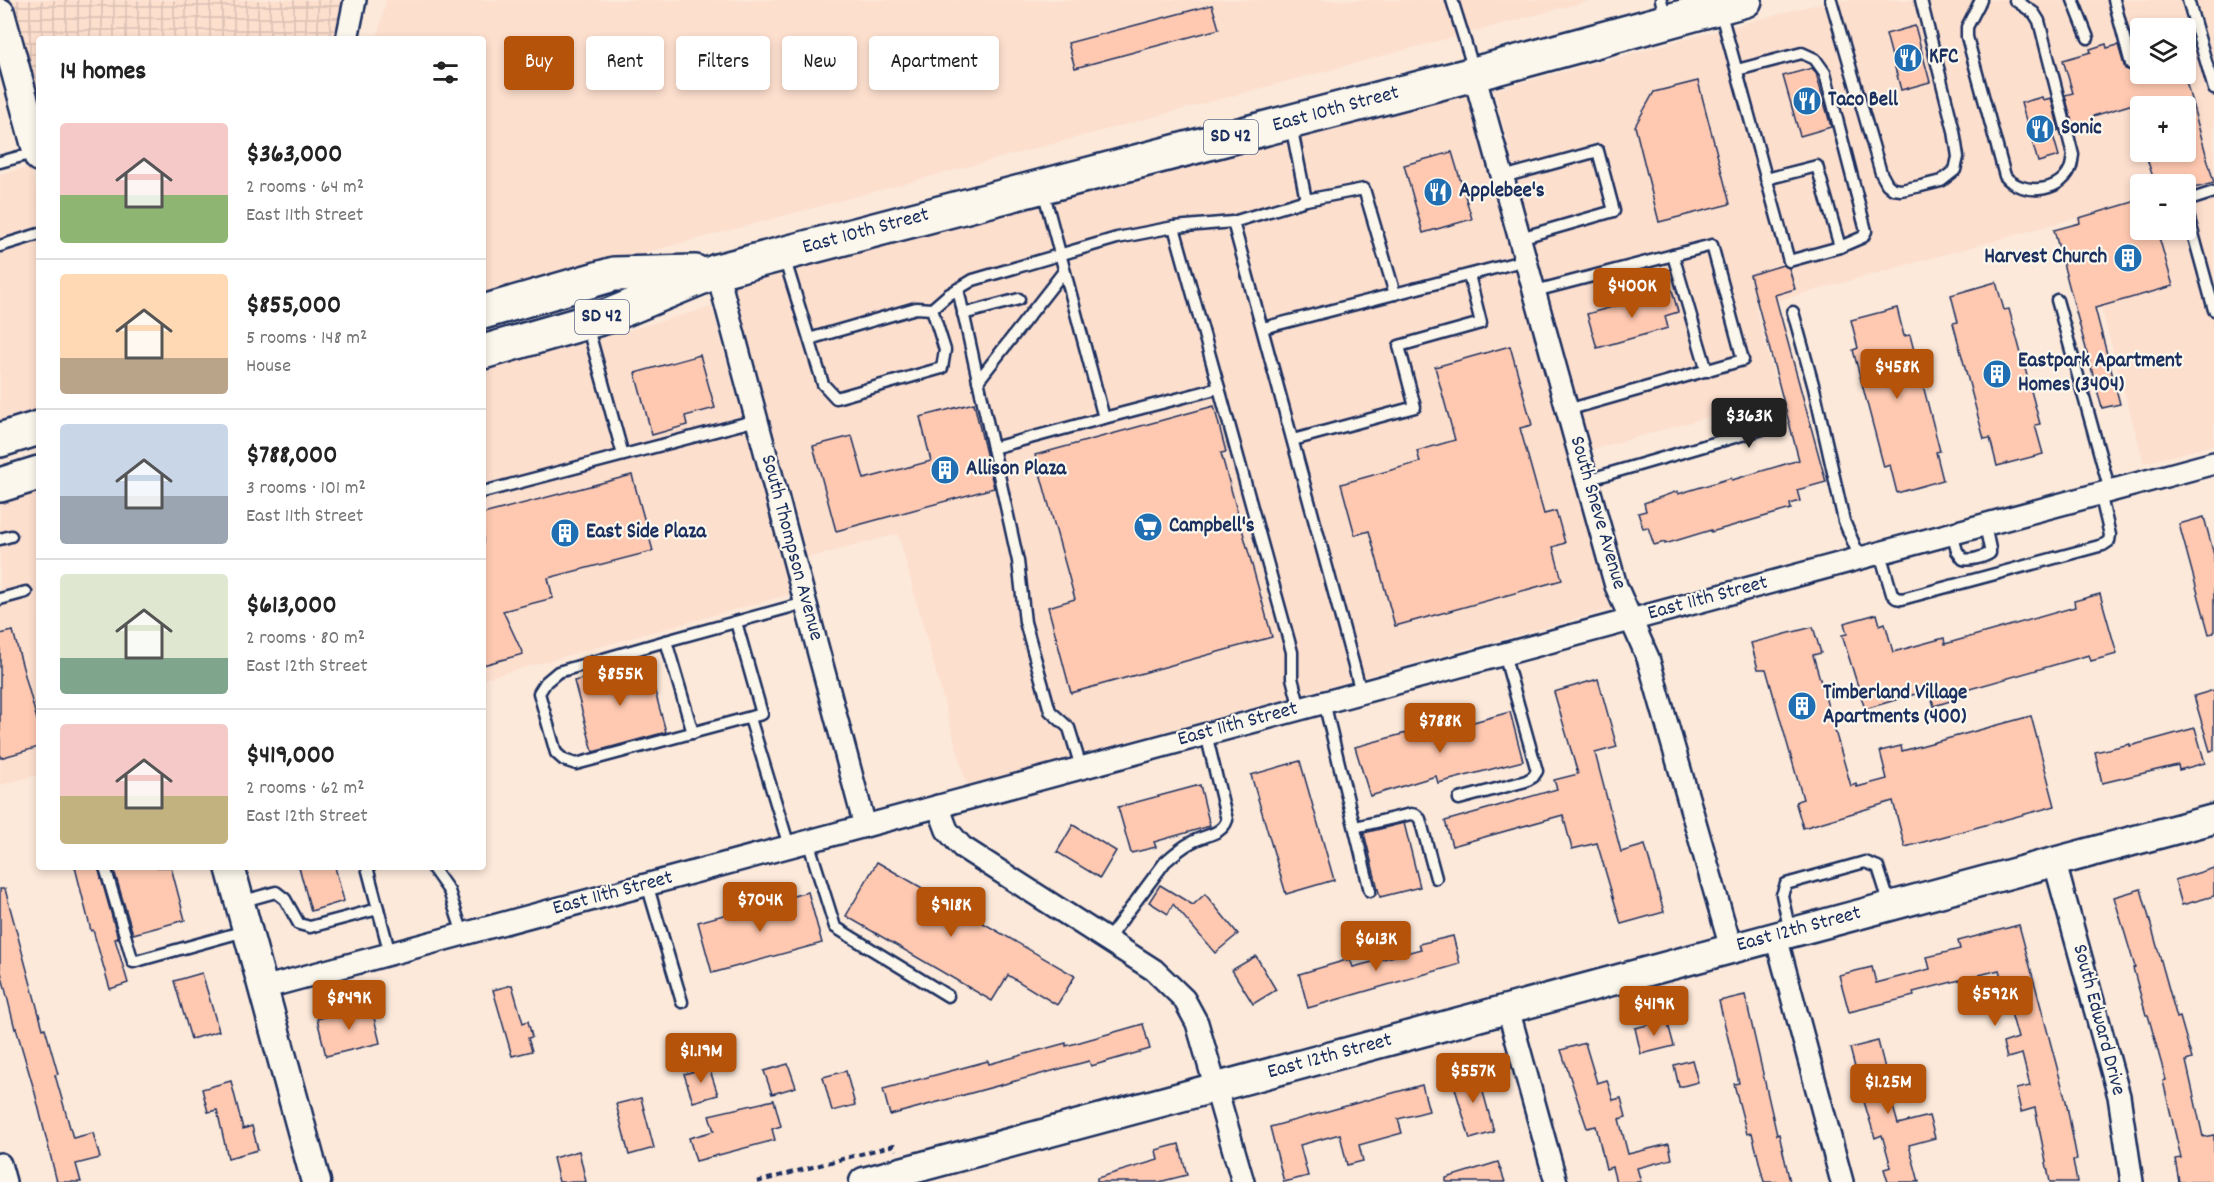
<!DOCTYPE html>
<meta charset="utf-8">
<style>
:root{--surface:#fff;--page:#f2f2f2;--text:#222;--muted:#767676;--line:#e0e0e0;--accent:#b45309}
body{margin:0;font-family:Dekko,sans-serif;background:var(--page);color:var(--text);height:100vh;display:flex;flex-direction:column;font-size:22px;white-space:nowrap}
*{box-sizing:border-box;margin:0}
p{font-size:20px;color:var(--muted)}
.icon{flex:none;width:33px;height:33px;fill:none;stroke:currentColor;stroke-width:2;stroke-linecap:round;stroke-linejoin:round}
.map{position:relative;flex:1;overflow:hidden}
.side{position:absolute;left:36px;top:36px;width:450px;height:834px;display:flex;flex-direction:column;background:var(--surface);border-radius:6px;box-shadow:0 3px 9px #0003}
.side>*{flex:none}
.hud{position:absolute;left:504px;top:36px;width:570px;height:54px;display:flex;gap:12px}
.buttons{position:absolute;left:2130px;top:18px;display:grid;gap:12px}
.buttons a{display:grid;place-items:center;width:66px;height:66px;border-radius:6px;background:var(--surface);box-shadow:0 3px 9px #0003;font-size:30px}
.price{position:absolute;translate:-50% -51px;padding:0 14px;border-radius:6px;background:var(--accent);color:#fff;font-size:20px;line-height:39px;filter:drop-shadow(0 2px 3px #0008)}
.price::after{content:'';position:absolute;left:50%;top:36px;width:18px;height:14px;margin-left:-9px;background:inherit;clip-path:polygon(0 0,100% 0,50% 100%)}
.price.current{background:#222;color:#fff}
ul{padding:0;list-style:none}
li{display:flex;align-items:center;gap:18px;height:150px;padding:0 24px}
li+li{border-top:2px solid var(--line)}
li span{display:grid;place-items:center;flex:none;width:168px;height:120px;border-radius:6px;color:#555}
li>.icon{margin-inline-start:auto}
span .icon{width:72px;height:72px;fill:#fffc;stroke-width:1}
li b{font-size:26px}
h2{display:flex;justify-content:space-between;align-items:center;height:72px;padding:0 24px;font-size:26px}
.pill{padding:0 21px;border-radius:6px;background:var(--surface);box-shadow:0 3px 9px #0003;font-size:21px;line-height:54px}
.pill.current{background:var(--accent);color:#fff}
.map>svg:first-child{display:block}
.built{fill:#fddfce;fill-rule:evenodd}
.industrial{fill:url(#industrial-grid)}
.building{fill:#ffc9b1;stroke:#1b2f5e;stroke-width:1.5}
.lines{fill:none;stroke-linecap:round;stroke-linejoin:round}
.lane-casing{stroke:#1b2f5e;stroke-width:15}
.street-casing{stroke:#1b2f5e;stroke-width:26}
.secondary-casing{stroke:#1b2f5e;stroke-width:33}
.primary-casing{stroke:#1b2f5e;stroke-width:38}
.path{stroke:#1b2f5e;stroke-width:4;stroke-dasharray:6 4.5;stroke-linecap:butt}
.lane{stroke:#fbf7ec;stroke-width:10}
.street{stroke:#fbf7ec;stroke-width:21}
.secondary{stroke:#fbf7ec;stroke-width:28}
.primary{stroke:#fbf7ec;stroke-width:33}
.labels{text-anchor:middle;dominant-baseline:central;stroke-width:4.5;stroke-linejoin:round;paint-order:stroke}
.shield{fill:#fbf7ec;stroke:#5e6b89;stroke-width:1.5}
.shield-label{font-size:20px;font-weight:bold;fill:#1b2f5e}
.poi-label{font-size:21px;font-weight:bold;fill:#1b2f5e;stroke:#fbf7ec;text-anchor:start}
.street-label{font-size:21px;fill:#1b2f5e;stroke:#fbf7ec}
</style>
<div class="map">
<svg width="2214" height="1182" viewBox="0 0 2214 1182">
<defs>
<pattern id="industrial-grid" width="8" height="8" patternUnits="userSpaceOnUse" patternTransform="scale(1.5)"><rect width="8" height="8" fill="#fddfce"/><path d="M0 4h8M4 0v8" fill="none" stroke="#d8c0b3"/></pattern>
</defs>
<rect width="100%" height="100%" fill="#fce9da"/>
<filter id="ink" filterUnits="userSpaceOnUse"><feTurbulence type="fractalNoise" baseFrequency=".0167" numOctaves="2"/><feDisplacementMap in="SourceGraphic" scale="12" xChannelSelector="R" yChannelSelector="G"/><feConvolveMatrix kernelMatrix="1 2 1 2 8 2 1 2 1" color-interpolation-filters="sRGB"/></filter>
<g filter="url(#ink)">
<!-- built -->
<g class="built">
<path d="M386,0H1592L483,296V39H377Z"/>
<path d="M1832,0H2214V445L2144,463L2076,218L1755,307L1780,397L1587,451L1494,90ZM2140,28H2186V74H2140ZM2140,106H2186V152H2140ZM2140,184H2186V230H2140Z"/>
<path d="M1468,84L1612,609L967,786L898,534L808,558L733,285Z"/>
<path d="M30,167L39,200V414L0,426V174Z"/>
<path d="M712,307L791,594L483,679V370Z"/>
<path d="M39,492V775L0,785V502Z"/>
</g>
<!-- industrial -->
<path class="industrial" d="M11,0H342L334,39H39V103Z"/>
<!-- building -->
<g class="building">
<path d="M1212,5L1219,29L1075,68L1068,43Z"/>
<path d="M1915,26L1930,82L1901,90L1886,34Z"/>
<path d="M2140,39V74H2184L2214,183L2186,190V184H2177L2175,180L2155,184L2145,152H2186V106H2156L2153,98L2093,116L2094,121L2073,126L2065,95L2073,93L2063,60L2091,52L2090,49L2106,44L2107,48L2118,45L2125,69L2133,71L2137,69L2138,63L2133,41Z"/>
<path d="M1812,68L1816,73L1831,127L1800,136L1783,76Z"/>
<path d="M1698,81L1730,204L1659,222L1635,126L1654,92Z"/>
<path d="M2042,97L2043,100L2051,98L2059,130L2052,132L2059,156L2038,162L2021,103Z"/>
<path d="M1452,152L1472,219L1423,233L1404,165Z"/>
<path d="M2140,200V230H2157L2173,286L2095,308L2120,404L2102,408L2054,230L2080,223L2079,218Z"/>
<path d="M1783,265L1789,268L1795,289L1775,295L1826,482L1797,490L1800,501L1790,504L1791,509L1711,532V530L1665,544V542L1654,545L1648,527L1643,528L1638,513L1646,511L1644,503L1678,491V494L1731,478L1732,480L1799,460L1750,275Z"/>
<path d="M1996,282L2004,310L2009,309L2040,424L2035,425L2043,454L1997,466L1990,438L1984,439L1953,323L1958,322L1951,295Z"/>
<path d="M1672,290L1678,312L1665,316L1668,328L1597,348L1587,314Z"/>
<path d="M1897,308L1904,336L1910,335L1940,451L1936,452L1943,480L1897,493L1890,465L1884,467L1853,350L1858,348L1851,320Z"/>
<path d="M1510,346L1532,425L1520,428L1544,514L1556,511L1565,543L1553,547L1562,580L1395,626L1369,531L1355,535L1341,484L1420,462L1417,451L1455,440L1435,367Z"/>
<path d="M700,355L715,408L685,416L687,425L652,435L635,373Z"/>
<path d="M974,403L994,488L836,531L813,446L852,436L864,479L931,461L920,417Z"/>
<path d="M1214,406L1226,452L1221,453L1272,637L1071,693L1048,607L1075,599L1035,455Z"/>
<path d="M632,475L653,551L548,578L553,598L503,611L523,654L483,665V514Z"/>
<path d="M2204,517L2214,555V633L2209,634L2179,524Z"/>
<path d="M2100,594L2117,654L2091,661L2089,655L1959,692L1960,698L1934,706L1929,690L1865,709L1842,635L1847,634L1844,623L1877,614L1880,625L1885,623L1893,652L1944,638L1945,644L2075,607L2074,601Z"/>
<path d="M1813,627L1821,653L1813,655L1851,786L1856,784L1857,787L1887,779L1880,751L1901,746L1902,751L2031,716L2055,806L1905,847L1893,801L1803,828L1796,804L1797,801L1803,799L1766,669H1758L1751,643Z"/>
<path d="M13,631L39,727V747L0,758V634Z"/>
<path d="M647,662L666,732L593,752L574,681Z"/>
<path d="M1598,679L1617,747L1595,753L1621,852L1645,845L1664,912L1621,924L1597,843L1572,849L1563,815L1452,846L1445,821L1557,789L1554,780L1578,774L1554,692Z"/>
<path d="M2214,690V750L2210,751L2194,696Z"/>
<path d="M1510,712L1523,761L1438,783L1436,776L1370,796L1355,747L1410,732L1412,739Z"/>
<path d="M2195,728L2205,763L2179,770L2178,765L2102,783L2095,752L2130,744V746Z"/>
<path d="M1300,761L1334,880L1286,894L1251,775Z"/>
<path d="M1200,785L1210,826L1154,842L1156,847L1131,853L1118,807Z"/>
<path d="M1404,823L1420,887L1380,897L1364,833Z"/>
<path d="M1073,825L1116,851L1100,878L1057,852Z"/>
<path d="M877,862L1075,976L1057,1005L1008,975L992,1001L846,916Z"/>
<path d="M75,867H98L118,938L115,939L128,983L110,989L93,930L91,931Z"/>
<path d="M113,867H171L185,920L133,934Z"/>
<path d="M299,867H335L344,901L311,911Z"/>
<path d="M2214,868V896L2182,905L2175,880Z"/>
<path d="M1160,885L1193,905L1205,894L1238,934L1215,953L1173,904L1168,914L1149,902Z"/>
<path d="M0,889H5L43,1029L45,1028L58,1074L55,1075L73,1138L93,1133L100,1158L76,1164L81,1182H57L35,1093L16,1028L15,1029L0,968Z"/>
<path d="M2141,889L2177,1018L2180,1017L2192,1059L2186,1061L2203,1137L2214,1135V1182H2179L2175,1159L2181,1158L2163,1081L2166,1080L2148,1015H2146L2133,968L2135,967L2114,897Z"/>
<path d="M808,892L822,943L712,973L698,922Z"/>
<path d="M2019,925L2066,1101L2077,1159L2073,1160L2077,1182H2050L2035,1108L2021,1112L2016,1089L2030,1086L2022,1054L2007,1058L2003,1043L2018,1038L1999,970L1913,992L1914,996L1849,1012L1839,975L1872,967L1876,983L1930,969L1927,957L1960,949L1958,941Z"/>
<path d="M1453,936L1460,964L1308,1008L1299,974L1350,959L1353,967L1421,949L1419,944Z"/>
<path d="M1256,956L1276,990L1253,1004L1232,970Z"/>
<path d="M202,973L219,1031L191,1039L174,981Z"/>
<path d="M512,985L523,1023L528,1021L532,1037L528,1038L532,1051L512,1056L493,990Z"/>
<path d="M1745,995L1777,1135L1779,1134L1790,1182H1764L1752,1133L1747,1134L1734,1084L1739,1083L1719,1001Z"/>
<path d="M371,1005L380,1043L326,1056L317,1019Z"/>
<path d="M1667,1020L1674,1046L1641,1054L1635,1028Z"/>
<path d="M1143,1024L1150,1049L1091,1066L1089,1061L890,1115L883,1089L988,1061L989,1064L1066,1043V1046Z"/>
<path d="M1878,1041L1890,1088L1888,1089L1898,1124L1929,1116L1935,1138L1909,1145L1919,1182H1888L1884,1169L1891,1167L1882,1135L1875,1138L1862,1095L1850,1048Z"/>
<path d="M1585,1043L1597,1083L1607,1080L1613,1100L1621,1098L1626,1117L1619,1119L1628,1154L1669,1144L1672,1159L1637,1168L1641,1182H1616L1612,1167L1606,1169L1596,1126L1587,1128L1561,1050Z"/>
<path d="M1692,1060L1698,1082L1679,1087L1674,1065Z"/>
<path d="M788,1064L796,1087L772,1094L764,1071Z"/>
<path d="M709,1067L718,1095L693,1102L684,1074Z"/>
<path d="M1477,1070L1494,1132L1470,1139L1452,1078Z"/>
<path d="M846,1071L855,1105L832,1111L823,1077Z"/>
<path d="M231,1081L243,1129L252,1126L258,1150L228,1158L217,1110L208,1112L202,1089Z"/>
<path d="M1422,1085L1429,1111L1398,1119L1402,1133L1359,1145L1363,1161L1347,1165L1340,1134L1300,1145L1308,1176L1284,1182L1270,1127Z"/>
<path d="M641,1098L654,1148L629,1155L616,1104Z"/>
<path d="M774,1100L781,1126L772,1129L775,1140L696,1161L689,1138L714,1131L709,1115Z"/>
<path d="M1179,1144L1187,1175L1159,1182H1097V1178L1158,1160L1156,1150Z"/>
<path d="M579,1151L586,1182H559L553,1158Z"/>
<path d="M1498,1162L1505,1182H1446V1178Z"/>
</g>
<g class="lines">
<!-- lane casing -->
<g class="lane-casing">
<g id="lane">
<path d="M1452,0L1474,70"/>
<path d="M1661,0L1666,18"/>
<path d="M1831,0L1881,173L1887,184L1893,189L1901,190L1921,186L1941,181L1955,170L1958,157L1954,131L1921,0"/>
<path d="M1981,0L1967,27V37L2005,176C2020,195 2059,194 2070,169C2072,165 2072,159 2073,155L2039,21L2034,13L2015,0"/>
<path d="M2073,0L2088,38"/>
<path d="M2114,0L2131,64"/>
<path d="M2188,0L2214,89"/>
<path d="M1720,10L1789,261L1840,247L1817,166L1766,179"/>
<path d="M1737,70L1802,53L1815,59L1825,73L1866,231L1863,237L1840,247"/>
<path d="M1291,125L1306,200L1233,222L1361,692"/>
<path d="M0,162L37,152"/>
<path d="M1503,177L1598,151L1614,211L1520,238"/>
<path d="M1043,190L1104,418L1219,388L1292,652V678L1300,709"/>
<path d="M1306,200L1364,189L1395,294"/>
<path d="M2186,201L2214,192"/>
<path d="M2186,208L2214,310"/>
<path d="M1174,227L1233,222"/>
<path d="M0,246L39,234"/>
<path d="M1673,255L1707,371"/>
<path d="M784,257L823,384L836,398L942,368L945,350L932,309L916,308L809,339"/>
<path d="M958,289L993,448"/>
<path d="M1535,291L1712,245L1743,360L1567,410"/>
<path d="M2057,300L2110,491"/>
<path d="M932,309L948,295L973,280L1117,238L1174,227L1219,388"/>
<path d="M1793,312L1814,388L1844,521L1860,558"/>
<path d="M963,314L1019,299"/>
<path d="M587,325L623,455"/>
<path d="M1263,328L1526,260"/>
<path d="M978,381L1064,271"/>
<path d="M1293,440L1415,407L1399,346L1481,323L1469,275"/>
<path d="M1587,480L1776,425"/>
<path d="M483,492L757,420"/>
<path d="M1952,533L1957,551L1963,559C1970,561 1984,557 1990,553V549L1985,525"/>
<path d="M0,539L11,536"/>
<path d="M1880,553L1892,594L1896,598L1902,599L2103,545L2109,541L2110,535L2100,493"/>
<path d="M0,599L26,592"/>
<path d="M666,641L558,672L546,682L539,693L556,753L564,760L576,764L762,714L736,622"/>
<path d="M1324,702L1370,891"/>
<path d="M750,718L789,846"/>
<path d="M693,733L666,641L805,603"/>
<path d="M1081,767L1069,728L1050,711L1025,622L1018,561L993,448L1104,418"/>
<path d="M1459,799L1526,781L1533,777L1537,771L1504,654"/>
<path d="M1355,827L1411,814L1416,815L1420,819L1436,878"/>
<path d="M808,841L835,927L948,996"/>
<path d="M105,867L133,962L245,931"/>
<path d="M367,867L390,954"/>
<path d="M432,867L449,891L463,934"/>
<path d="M647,884L682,1002"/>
<path d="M240,902L276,892L285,899L299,924L310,927L378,909"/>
<path d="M1790,932L1782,895L1786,884L1865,862L1878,867L1890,905"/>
<path d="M1107,940L1165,862C1174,854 1182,847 1192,842C1204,835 1222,835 1227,820L1206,734"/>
</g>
</g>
<!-- street casing -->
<g class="street-casing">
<g id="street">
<path d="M347,39L355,0"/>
<path d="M1474,74L1616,586L1648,658L1731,948"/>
<path d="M717,271L865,826"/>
<path d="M938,806L947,830L962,847L1154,970L1184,999L1197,1023L1243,1182"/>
<path d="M2054,860L2119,1096L2132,1182"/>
<path d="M1776,937L1842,1182"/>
<path d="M263,988L2214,463"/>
<path d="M1508,1009L1556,1182"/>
<path d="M0,1164L5,1182"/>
</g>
</g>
<!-- secondary casing -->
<g class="secondary-casing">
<g id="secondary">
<path d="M0,13L39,157"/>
<path d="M230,867L316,1182"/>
<path d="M864,1182L2214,819"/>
</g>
</g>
<!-- primary casing -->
<g class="primary-casing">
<g id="primary">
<path d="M483,312L614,274L695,272"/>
<path d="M483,352L608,316L717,271L1474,74L1745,0"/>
<path d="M0,440L39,428"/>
<path d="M0,485L39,473"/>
</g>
</g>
<!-- path -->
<path class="path" d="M757,1182L894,1145L896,1150"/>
<!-- lane -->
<use href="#lane" class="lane"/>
<!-- street -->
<use href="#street" class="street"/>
<!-- secondary -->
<use href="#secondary" class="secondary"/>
<!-- primary -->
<use href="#primary" class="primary"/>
</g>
</g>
<!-- icons -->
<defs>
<g id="restaurant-disc" transform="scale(1.5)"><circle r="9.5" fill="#1f6fb2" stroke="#fbf7ec"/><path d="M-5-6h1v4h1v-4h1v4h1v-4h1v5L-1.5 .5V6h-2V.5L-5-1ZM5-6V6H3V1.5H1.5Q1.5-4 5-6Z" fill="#fff"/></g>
<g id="building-disc" transform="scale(1.5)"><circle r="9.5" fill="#1f6fb2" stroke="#fbf7ec"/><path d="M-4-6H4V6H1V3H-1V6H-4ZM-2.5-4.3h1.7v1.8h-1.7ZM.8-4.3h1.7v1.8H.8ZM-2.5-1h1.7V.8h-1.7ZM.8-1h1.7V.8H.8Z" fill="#fff"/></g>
<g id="supermarket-disc" transform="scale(1.5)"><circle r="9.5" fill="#1f6fb2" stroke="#fbf7ec"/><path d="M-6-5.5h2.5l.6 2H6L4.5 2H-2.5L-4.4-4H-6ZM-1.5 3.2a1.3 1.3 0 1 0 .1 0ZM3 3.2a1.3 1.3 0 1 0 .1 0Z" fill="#fff"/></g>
</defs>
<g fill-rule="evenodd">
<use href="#restaurant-disc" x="1908" y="58"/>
<use href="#restaurant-disc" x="1807" y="101"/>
<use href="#restaurant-disc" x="2040" y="129"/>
<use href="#restaurant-disc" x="1438" y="192"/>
<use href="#building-disc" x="2128" y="258"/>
<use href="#building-disc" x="1997" y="374"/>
<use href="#building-disc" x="945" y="470"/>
<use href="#supermarket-disc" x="1148" y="527"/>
<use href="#building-disc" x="565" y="533"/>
<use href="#building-disc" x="1802" y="706"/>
</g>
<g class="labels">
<!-- shield labels -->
<g class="shield">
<rect x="1204" y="120" width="54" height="34" rx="4.5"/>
<rect x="575" y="300" width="54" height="34" rx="4.5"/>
</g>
<g class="shield-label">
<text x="1231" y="137">SD 42</text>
<text x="602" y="317">SD 42</text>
</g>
<!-- poi labels -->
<g class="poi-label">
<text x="1929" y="58">KFC</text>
<text x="1828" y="101">Taco Bell</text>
<text x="2061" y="129">Sonic</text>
<text x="1459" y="192">Applebee's</text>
<text x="2107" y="258" text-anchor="end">Harvest Church</text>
<text x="2018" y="362">Eastpark Apartment<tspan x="2018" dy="24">Homes (3404)</tspan></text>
<text x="966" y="470">Allison Plaza</text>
<text x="1169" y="527">Campbell's</text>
<text x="586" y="533">East Side Plaza</text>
<text x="1823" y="694">Timberland Village<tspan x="1823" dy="24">Apartments (400)</tspan></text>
</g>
<!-- street labels -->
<g class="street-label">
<text transform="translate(1336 110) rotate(-15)">East 10th Street</text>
<text transform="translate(866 232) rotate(-15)">East 10th Street</text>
<text transform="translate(1597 513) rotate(74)">South Sneve Avenue</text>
<text transform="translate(791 548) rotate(75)">South Thompson Avenue</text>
<text transform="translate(1708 599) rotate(-15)">East 11th Street</text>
<text transform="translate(1238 725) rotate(-15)">East 11th Street</text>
<text transform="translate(613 894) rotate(-15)">East 11th Street</text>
<text transform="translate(1799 930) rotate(-15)">East 12th Street</text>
<text transform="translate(2098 1020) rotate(75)">South Edward Drive</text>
<text transform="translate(1330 1057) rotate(-15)">East 12th Street</text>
</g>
</g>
</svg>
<div class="buttons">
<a><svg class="icon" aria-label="layers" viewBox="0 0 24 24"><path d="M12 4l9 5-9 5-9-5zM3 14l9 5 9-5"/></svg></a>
<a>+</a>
<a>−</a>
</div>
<b class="price" style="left:1632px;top:319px">$400K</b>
<b class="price" style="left:1897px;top:400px">$458K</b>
<b class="price current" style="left:1749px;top:449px">$363K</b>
<b class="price" style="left:620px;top:707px">$855K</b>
<b class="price" style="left:1440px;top:754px">$788K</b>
<b class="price" style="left:760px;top:933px">$704K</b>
<b class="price" style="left:951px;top:938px">$918K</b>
<b class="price" style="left:1376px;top:972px">$613K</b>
<b class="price" style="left:1995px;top:1027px">$592K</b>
<b class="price" style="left:349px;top:1031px">$849K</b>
<b class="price" style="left:1654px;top:1037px">$419K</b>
<b class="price" style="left:701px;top:1084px">$1.19M</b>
<b class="price" style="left:1473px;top:1104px">$557K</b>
<b class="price" style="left:1888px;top:1115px">$1.25M</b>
<div class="hud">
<a class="pill current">Buy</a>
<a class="pill">Rent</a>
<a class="pill">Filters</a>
<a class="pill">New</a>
<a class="pill">Apartment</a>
</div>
<section class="side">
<h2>14 homes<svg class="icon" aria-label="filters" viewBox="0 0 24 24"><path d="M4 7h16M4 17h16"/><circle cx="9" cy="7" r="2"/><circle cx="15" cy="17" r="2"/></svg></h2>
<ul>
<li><span style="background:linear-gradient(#f6c9c9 60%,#8fb573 0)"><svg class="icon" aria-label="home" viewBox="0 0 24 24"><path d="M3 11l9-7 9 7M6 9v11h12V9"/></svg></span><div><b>$363,000</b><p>2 rooms · 64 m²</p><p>East 11th Street</p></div></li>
<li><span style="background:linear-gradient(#ffd9b3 70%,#b9a48a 0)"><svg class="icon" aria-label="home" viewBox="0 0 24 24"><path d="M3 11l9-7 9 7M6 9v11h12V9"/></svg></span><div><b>$855,000</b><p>5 rooms · 148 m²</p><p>House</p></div></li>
<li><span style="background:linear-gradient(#c9d6e8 60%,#9aa5b1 0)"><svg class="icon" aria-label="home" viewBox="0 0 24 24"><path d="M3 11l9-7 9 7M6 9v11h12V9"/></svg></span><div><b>$788,000</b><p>3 rooms · 101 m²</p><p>East 11th Street</p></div></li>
<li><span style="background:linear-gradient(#dfe7d0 70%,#7fa58c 0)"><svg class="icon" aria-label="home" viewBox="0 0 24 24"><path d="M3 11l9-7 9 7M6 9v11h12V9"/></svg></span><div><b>$613,000</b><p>2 rooms · 80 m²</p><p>East 12th Street</p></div></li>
<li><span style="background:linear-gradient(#f6c9c9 60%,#c2b280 0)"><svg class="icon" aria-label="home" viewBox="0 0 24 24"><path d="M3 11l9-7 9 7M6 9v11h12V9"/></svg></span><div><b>$419,000</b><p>2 rooms · 62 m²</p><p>East 12th Street</p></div></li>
</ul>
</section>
</div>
